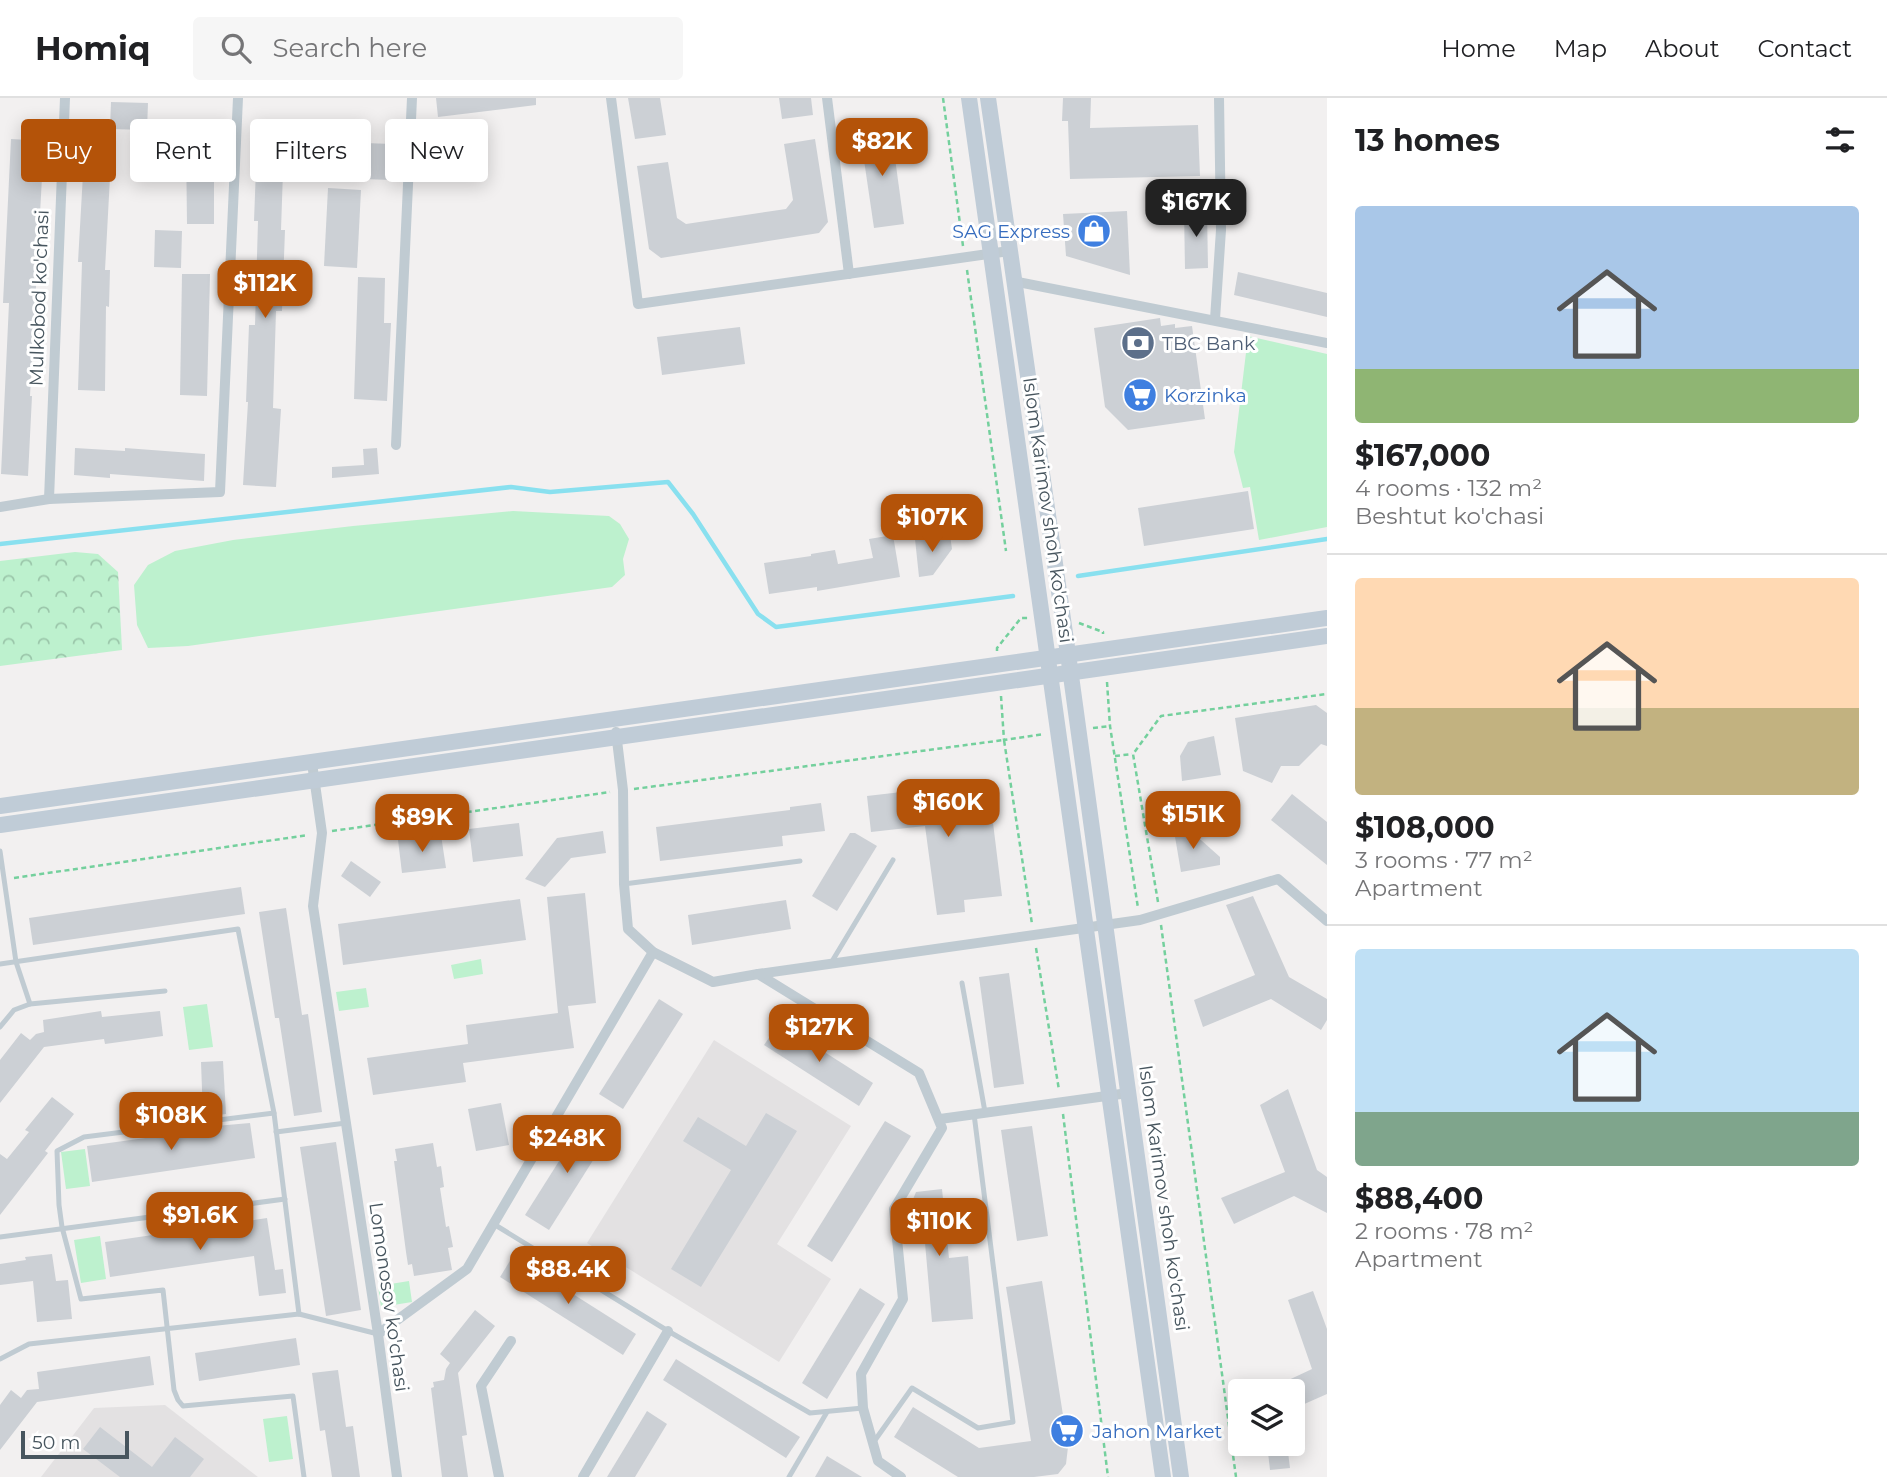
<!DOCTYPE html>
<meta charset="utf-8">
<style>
:root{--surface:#fff;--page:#f6f6f6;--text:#202124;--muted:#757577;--line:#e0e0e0;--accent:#b45309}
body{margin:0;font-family:Montserrat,sans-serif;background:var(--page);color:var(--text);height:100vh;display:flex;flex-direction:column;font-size:26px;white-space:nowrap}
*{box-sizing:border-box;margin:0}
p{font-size:23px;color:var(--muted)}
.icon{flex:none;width:38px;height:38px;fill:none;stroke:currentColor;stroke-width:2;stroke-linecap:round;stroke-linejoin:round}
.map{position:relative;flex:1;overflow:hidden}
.side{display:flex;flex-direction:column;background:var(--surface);width:560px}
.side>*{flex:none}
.banner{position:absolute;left:21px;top:21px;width:665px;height:63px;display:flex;gap:14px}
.tools{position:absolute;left:1228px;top:1281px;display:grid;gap:14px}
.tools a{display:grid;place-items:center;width:77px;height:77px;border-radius:7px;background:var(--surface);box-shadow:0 4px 18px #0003;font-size:35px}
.scale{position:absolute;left:21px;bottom:18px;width:108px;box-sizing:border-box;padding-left:7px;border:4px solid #47555e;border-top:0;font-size:19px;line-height:24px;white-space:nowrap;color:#47555e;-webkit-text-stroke:5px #fff;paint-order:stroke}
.price{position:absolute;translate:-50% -60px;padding:0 16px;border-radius:14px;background:var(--accent);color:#fff;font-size:23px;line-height:46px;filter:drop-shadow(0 2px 4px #0008)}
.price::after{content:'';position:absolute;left:50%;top:42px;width:21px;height:16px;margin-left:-10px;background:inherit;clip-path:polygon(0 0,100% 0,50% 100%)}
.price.on{background:#222;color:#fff}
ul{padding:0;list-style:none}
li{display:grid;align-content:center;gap:14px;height:371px;padding:0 28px}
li+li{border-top:2px solid var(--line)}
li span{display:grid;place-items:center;height:217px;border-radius:7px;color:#555}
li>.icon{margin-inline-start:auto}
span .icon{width:126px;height:126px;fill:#fffc;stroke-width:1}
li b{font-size:30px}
h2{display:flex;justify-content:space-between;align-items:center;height:84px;padding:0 28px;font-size:30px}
.chip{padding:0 24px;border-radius:7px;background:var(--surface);box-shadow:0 4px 18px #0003;font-size:24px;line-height:63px}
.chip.on{background:var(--accent);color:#fff}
header{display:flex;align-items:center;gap:42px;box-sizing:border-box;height:98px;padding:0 35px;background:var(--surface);border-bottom:2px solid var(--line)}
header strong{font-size:33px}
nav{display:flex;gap:38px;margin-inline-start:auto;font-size:24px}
.search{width:490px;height:63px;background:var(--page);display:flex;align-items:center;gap:18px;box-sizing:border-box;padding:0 24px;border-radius:7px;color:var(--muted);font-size:26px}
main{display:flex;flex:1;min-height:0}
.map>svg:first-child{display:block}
.education{fill:#e3e1e2}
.green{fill:#bdf1ce}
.forest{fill:url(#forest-crowns)}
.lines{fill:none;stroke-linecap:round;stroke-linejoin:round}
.stream{stroke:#89e0ef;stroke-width:4.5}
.building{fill:#ccd0d5}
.path{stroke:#74d09d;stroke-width:2.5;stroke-dasharray:5 3.5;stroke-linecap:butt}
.lane{stroke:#c0cbd2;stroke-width:5}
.street{stroke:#c0cbd2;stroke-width:10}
.secondary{stroke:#c0ccd7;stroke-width:16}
.labels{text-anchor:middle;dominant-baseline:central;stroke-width:6;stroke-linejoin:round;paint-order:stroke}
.shop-label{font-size:19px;fill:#366cbe;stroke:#fff;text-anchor:start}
.street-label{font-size:19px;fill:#47555e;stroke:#fff}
.service-label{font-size:19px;fill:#4e5e75;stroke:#fff;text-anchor:start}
</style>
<header>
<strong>Homiq</strong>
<div class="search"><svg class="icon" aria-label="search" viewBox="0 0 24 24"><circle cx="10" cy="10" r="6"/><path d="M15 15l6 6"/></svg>Search here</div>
<nav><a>Home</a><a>Map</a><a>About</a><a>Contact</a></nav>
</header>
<main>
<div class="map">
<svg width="1327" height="1379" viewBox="0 0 1327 1379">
<defs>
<pattern id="forest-crowns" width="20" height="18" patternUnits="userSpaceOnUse" patternTransform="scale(1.75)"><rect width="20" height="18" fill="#bdf1ce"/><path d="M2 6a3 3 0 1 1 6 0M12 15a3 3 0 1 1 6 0" fill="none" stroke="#9bc6aa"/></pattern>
</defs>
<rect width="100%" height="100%" fill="#f2f0f0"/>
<!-- education -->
<g class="education">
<path d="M714,942L851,1028L777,1146L831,1181L779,1264L587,1145Z"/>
<path d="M165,1307L258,1379H41L94,1310Z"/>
</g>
<!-- green -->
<g class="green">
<path d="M1248,238L1327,256V429L1259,442L1250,389L1243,390L1234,354Z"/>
<path d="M513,413L609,418L620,426L629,441L623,461L625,477L612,489L188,548L148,550L137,527L134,487L148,467L175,453L233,442L353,428Z"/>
<path d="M481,861L483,876L454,881L451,867Z"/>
<path d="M366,890L369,909L339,913L336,894Z"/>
<path d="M207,906L213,949L189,952L183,909Z"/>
<path d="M85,1051L90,1088L66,1091L61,1054Z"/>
<path d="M100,1138L106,1181L81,1185L74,1142Z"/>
<path d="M409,1183L412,1204L381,1209L378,1188Z"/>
<path d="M287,1318L293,1361L269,1364L263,1321Z"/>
</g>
<!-- forest -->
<path class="forest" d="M75,454L98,456L118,474L122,552L0,568V463Z"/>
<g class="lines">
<!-- stream -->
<g class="stream">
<path d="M0,446L511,389L550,394L668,384L693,416L758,516L776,529L1013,498"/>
<path d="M1078,478L1327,441"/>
</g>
</g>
<!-- building -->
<g class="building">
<path d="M436,0H536V7L438,19Z"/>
<path d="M628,0H660L666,37L635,41Z"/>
<path d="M779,0H811L813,17L782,21Z"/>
<path d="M1063,0H1091L1090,30L1198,27L1200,78L1070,81L1068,23H1062Z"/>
<path d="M111,4L148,5L147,32L110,31Z"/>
<path d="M891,31L904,126L874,130L860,35Z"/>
<path d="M11,41L44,43L30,298H32L28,378L1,376L9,205H3Z"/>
<path d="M85,41L112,42L105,172H110L109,209L106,208L105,293L78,292L82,164H78Z"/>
<path d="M815,41L828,124L819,135L661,160L649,151L637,68L668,64L677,120L686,126L786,111L793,102L784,46Z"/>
<path d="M257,43L284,44L281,132H285L282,213H276L273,310L281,311L276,389L243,387L248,304H246L249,227H255L258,123H254Z"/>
<path d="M186,44L214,45V126H187Z"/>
<path d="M365,45L392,46L391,82L364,81Z"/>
<path d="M328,90L361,92L357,170L324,168Z"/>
<path d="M1207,111L1208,170L1185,171L1184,112Z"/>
<path d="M1127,113L1130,177L1066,158L1063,116Z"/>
<path d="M155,132L182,133L181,170L154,169Z"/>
<path d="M1238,174L1327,195V219L1234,197Z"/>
<path d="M182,176H210L207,298L180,297Z"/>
<path d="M358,179L385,180L384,225H391L387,303L354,301Z"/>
<path d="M1160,220L1161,228L1175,226V230L1192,228L1205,321L1128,332L1105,309L1094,230Z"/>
<path d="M740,229L745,266L662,277L657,239Z"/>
<path d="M75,350L125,353V350L205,356L204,383L110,376V380L74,377Z"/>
<path d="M377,350L379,376L332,380V369L364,367L363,351Z"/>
<path d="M1248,393L1254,431L1144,448L1138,410Z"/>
<path d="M893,437L900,479L817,493V489L769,496L764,465L811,458V456L835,452L838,466L873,460L869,441Z"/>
<path d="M950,437L952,451L933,477L919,479L915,441Z"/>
<path d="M1316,607L1327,615V648L1321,646L1299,668H1281L1272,685L1243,673L1235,620Z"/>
<path d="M1214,638L1221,677L1182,683L1180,658L1188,644Z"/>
<path d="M988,684L1002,798L964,802L965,814L937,817L925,728L871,734L867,698Z"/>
<path d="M1292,696L1327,724V767L1271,722Z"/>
<path d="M821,705L825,733L782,738L783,748L660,763L656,729L790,712V709Z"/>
<path d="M519,725L523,758L473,764L469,731Z"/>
<path d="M1183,726L1220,759V767L1181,774L1173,727Z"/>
<path d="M603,733L606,755L571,760L545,789L525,781L557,740Z"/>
<path d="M850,735H855L877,748L837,813L812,798Z"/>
<path d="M441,737L446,770L402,775L398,742Z"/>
<path d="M351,763L381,784L370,799L341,778Z"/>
<path d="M241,789L245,816L33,847L29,820Z"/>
<path d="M585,795L596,905L568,908L574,950L463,965L466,984L373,997L367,960L468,946L466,927L558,915L547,799Z"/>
<path d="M1253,798L1289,879L1327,901V922L1321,932L1271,901L1203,929L1194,902L1255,877L1226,807Z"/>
<path d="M520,801L526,842L343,867L338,826Z"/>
<path d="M786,802L791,831L692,847L688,817Z"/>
<path d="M286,810L302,917L308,916L322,1014L294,1018L279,920H275L259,814Z"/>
<path d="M1009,875L1024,986L994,990L979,879Z"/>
<path d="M659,901L683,916L623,1011L599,996Z"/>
<path d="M101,913L102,919L160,913L163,938L105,946L104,941L44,949L0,1005V962L21,935L30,942L36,936L44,934L43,922Z"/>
<path d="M779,925L873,985L859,1008L764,947Z"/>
<path d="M223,963L226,1016L203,1019L201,964Z"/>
<path d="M1288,991L1317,1072L1327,1079V1115L1294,1098L1234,1126L1221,1100L1285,1074L1260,1007Z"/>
<path d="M52,999L74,1016L45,1053L48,1055L0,1117V1056L7,1061L29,1034L25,1032Z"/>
<path d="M501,1005L509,1047L476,1053L468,1011Z"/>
<path d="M766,1015L797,1033L701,1189L671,1171L731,1072L683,1043L698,1019L746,1048Z"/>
<path d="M585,1022L609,1037L549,1132L525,1117Z"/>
<path d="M885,1023L911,1038L832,1164L807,1148Z"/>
<path d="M250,1025L255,1060L92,1084L87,1048L204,1032V1029Z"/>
<path d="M1032,1028L1048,1138L1017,1143L1001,1032Z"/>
<path d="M336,1044L361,1212L326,1218L300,1049Z"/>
<path d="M433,1045L437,1069L441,1068L444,1089L440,1090L446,1129L449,1128L453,1149L448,1150L452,1172L414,1178L412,1166L408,1167L406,1154L394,1063H397L395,1051Z"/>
<path d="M942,1091L949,1160L968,1158L973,1221L932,1224L925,1145L905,1146L902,1113L909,1111L916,1094Z"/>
<path d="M267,1120L275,1172L283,1171L286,1195L259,1198L254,1158L110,1179L105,1144Z"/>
<path d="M52,1156L56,1183L68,1182L72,1221L37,1224L33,1183L0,1187V1166L26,1162L25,1159Z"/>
<path d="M513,1158L636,1236L623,1257L500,1179Z"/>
<path d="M1042,1183L1068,1349L1066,1366L1058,1376L1034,1379H958L894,1339L913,1309L979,1350L1031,1343L1006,1189Z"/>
<path d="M860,1190L885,1206L827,1301L802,1285Z"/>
<path d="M1313,1193L1327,1231V1296L1293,1311V1293H1265L1312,1271L1288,1202Z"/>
<path d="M475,1212L495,1228L458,1275L467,1337L462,1338L468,1379H442L431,1290L434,1289L433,1284L444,1282L446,1271L450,1265L440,1256Z"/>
<path d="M296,1240L300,1267L199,1283L195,1255Z"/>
<path d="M150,1258L154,1287L37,1304L0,1352V1307L11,1292L21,1300L27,1292L39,1291L37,1274Z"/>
<path d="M676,1261L800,1339L786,1360L663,1282Z"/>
<path d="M338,1272L346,1329L353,1328L360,1379H332L325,1332L320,1333L312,1275Z"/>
<path d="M647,1313L667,1326L635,1379H607Z"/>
<path d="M100,1329L152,1369L175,1339L204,1361L190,1379H120L83,1351Z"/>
<path d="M1267,1346H1287L1290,1370L1270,1372Z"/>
<path d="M827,1358L862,1379H815Z"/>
</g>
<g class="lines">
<!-- path -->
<g class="path">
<path d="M943,0L963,148"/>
<path d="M967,172L1006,453"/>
<path d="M1079,525L1103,534V536"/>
<path d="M997,553V550L1021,520H1029"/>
<path d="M1107,584L1110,628L1138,810"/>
<path d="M1001,598L1004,642L1044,636"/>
<path d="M1093,630L1110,628"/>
<path d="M1115,658L1132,656"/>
<path d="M634,691L1004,642L1032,826"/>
<path d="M332,733L610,694"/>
<path d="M14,780L308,737"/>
<path d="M1158,804L1133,656L1161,618L1327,596"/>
<path d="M1161,827L1236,1379"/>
<path d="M1036,850L1059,992"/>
<path d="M1063,1016L1108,1379"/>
</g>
<!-- lane -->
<g class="lane">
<path d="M0,753L16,864L30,906"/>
<path d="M624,786L800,763"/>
<path d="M831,865L893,762"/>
<path d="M0,866L238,831L274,1015L299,1216"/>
<path d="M962,885L985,1014"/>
<path d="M0,929L14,912L30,906L165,893"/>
<path d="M274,1015L84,1039L57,1053L59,1107L62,1129L81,1201L163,1192L174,1292L178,1302L183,1308L293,1298L304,1379"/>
<path d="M276,1034L346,1025"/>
<path d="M492,1125L668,1233L810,1315L863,1310"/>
<path d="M0,1139L285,1101"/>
<path d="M0,1261L29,1246L299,1216L378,1236"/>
<path d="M873,1345L912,1290L978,1330L1013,1324L974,1016"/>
<path d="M789,1379L827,1314"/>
</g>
<!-- street -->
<g class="street">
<path d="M611,0L638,206L1009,153"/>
<path d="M827,0L849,176"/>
<path d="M1013,183L1327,245"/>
<path d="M1215,221L1221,132L1219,0"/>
<path d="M396,347L412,0"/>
<path d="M49,401L65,0"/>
<path d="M0,409L49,401L220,394L238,0"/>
<path d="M616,634L623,692L624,786L628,831L653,854L713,884L758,876L919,975L942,1030L894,1111L903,1201L861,1276L863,1310L878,1363L901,1379"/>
<path d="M312,665L322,735L313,808L378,1236L397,1379"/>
<path d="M758,876L1140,822L1278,781L1327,823"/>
<path d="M940,1021L1128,995"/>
<path d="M378,1236L467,1171L653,854"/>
<path d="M499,1379L481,1288L511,1243"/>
<path d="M583,1379L668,1233"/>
</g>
<!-- secondary -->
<g class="secondary">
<path d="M969,0L1163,1379"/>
<path d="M988,0L1068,556L1181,1379"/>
<path d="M0,708L1327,520"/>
<path d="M0,727L1327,538"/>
</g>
</g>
<!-- icons -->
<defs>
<g id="shop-disc" transform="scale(1.75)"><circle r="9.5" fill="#3f7fe0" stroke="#fff"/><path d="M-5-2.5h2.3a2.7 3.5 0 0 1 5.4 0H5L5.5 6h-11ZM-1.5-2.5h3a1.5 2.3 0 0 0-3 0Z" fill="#fff"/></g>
<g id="bank-disc" transform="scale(1.75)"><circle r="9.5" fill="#5c6f8a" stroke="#fff"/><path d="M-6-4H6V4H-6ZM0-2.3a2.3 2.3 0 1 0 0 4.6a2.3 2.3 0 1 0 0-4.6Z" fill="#fff"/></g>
<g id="supermarket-disc" transform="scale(1.75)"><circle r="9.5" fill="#3f7fe0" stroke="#fff"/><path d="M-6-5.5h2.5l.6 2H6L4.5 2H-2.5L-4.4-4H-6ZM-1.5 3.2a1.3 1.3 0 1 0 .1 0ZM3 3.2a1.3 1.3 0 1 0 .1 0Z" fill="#fff"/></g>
</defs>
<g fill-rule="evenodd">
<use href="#shop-disc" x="1094" y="133"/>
<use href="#bank-disc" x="1138" y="245"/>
<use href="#supermarket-disc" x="1140" y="297"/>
<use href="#supermarket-disc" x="1067" y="1333"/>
</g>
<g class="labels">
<!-- shop labels -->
<g class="shop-label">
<text x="1070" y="133" text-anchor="end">SAG Express</text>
<text x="1164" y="297">Korzinka</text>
<text x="1092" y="1333">Jahon Market</text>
</g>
<!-- street labels -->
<g class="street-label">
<text transform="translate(39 200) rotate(-88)">Mulkobod ko'chasi</text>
<text transform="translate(1048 412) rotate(82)">Islom Karimov shoh ko'chasi</text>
<text transform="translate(1164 1100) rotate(82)">Islom Karimov shoh ko'chasi</text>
<text transform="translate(389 1199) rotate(82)">Lomonosov ko'chasi</text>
</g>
<!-- service labels -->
<g class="service-label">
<text x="1162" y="245">TBC Bank</text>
</g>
</g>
</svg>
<div class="tools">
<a><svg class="icon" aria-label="layers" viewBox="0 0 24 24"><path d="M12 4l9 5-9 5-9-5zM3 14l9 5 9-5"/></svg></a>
</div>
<div class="scale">50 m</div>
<b class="price" style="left:882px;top:80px">$82K</b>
<b class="price on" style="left:1196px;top:141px">$167K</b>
<b class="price" style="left:265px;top:222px">$112K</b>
<b class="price" style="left:932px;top:456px">$107K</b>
<b class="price" style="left:948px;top:741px">$160K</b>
<b class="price" style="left:1193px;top:753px">$151K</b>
<b class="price" style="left:422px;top:756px">$89K</b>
<b class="price" style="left:819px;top:966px">$127K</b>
<b class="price" style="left:171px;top:1054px">$108K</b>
<b class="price" style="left:567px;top:1077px">$248K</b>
<b class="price" style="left:200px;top:1154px">$91.6K</b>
<b class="price" style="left:939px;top:1160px">$110K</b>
<b class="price" style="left:568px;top:1208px">$88.4K</b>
<div class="banner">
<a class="chip on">Buy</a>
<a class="chip">Rent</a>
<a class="chip">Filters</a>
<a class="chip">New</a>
</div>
</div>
<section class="side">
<h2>13 homes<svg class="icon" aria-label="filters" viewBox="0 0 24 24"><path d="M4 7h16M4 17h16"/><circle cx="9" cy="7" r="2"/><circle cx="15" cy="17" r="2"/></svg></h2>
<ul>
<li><span style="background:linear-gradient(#a9c7e8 75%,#8fb573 0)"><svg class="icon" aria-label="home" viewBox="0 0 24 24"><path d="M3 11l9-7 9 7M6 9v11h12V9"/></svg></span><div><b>$167,000</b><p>4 rooms · 132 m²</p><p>Beshtut ko'chasi</p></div></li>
<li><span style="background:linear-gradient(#ffd9b3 60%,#c2b280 0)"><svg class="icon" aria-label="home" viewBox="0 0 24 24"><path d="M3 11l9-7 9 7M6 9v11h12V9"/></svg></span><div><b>$108,000</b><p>3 rooms · 77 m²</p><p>Apartment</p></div></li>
<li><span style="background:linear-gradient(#bfe0f5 75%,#7fa58c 0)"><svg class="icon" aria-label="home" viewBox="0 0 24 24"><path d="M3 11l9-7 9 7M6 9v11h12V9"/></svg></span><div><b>$88,400</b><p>2 rooms · 78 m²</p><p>Apartment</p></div></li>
</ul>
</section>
</main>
